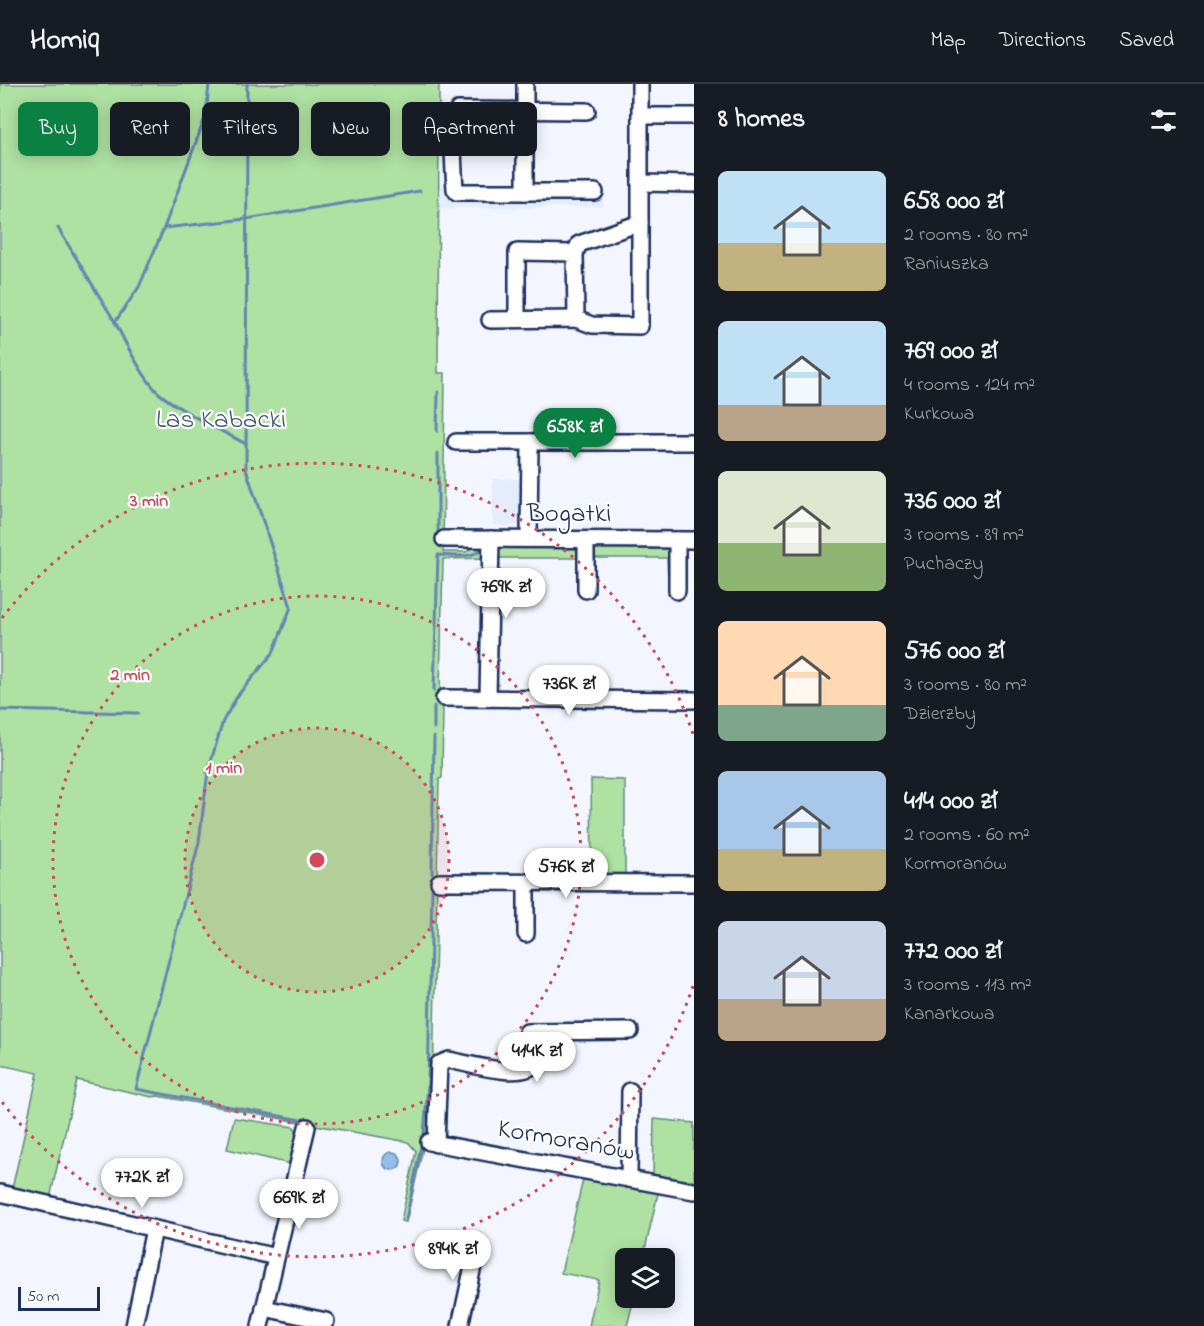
<!DOCTYPE html>
<meta charset="utf-8">
<style>
:root{--surface:#171b24;--page:#20242c;--text:#f1f3f6;--muted:#9ea1a6;--line:#363941;--accent:#0b8043}
body{margin:0;font-family:"Indie Flower",sans-serif;background:var(--page);color:var(--text);height:100vh;display:flex;flex-direction:column;font-size:22px;white-space:nowrap}
*{box-sizing:border-box;margin:0}
p{font-size:20px;color:var(--muted)}
.icon{flex:none;width:33px;height:33px;fill:none;stroke:currentColor;stroke-width:2;stroke-linecap:round;stroke-linejoin:round}
.map{position:relative;flex:1;overflow:hidden}
.drawer{display:flex;flex-direction:column;background:var(--surface);width:510px}
.drawer>*{flex:none}
.top-card{position:absolute;left:18px;top:18px;width:570px;height:54px;display:flex;gap:12px}
.fabs{position:absolute;left:615px;top:1164px;display:grid;gap:12px}
.fabs a{display:grid;place-items:center;width:60px;height:60px;border-radius:9px;background:var(--surface);box-shadow:0 3px 15px #0003;font-size:30px}
.scale{position:absolute;left:18px;bottom:15px;width:82px;box-sizing:border-box;padding-left:6px;border:3px solid #1b2f5e;border-top:0;font-size:16px;line-height:21px;white-space:nowrap;color:#1b2f5e;-webkit-text-stroke:4px #fff;paint-order:stroke}
.price{position:absolute;translate:-50% -51px;padding:0 14px;border-radius:21px;background:#fff;color:#222;font-size:20px;line-height:39px;filter:drop-shadow(0 2px 3px #0008)}
.price::after{content:'';position:absolute;left:50%;top:36px;width:18px;height:14px;margin-left:-9px;background:inherit;clip-path:polygon(0 0,100% 0,50% 100%)}
.price.current{background:var(--accent);color:#fff}
ul{padding:0;list-style:none}
li{display:flex;align-items:center;gap:18px;height:150px;padding:0 24px}
li span{display:grid;place-items:center;flex:none;width:168px;height:120px;border-radius:9px;color:#555}
li>.icon{margin-inline-start:auto}
span .icon{width:72px;height:72px;fill:#fffc;stroke-width:1}
li b{font-size:26px}
h2{display:flex;justify-content:space-between;align-items:center;height:72px;padding:0 24px;font-size:26px}
.pill{padding:0 21px;border-radius:9px;background:var(--surface);box-shadow:0 3px 15px #0003;font-size:21px;line-height:54px}
.pill.current{background:var(--accent);color:#fff}
header{display:flex;align-items:center;gap:36px;box-sizing:border-box;height:84px;padding:0 30px;background:var(--surface);border-bottom:2px solid var(--line)}
header strong{font-size:28px}
nav{display:flex;gap:33px;margin-inline-start:auto;font-size:21px}
main{display:flex;flex:1;min-height:0}
.map>svg:first-child{display:block}
.built{fill:#e5ecfd}
.green{fill:#afe1a2;stroke:#658880;stroke-width:1.5}
.water{fill:#93bfec;stroke:#6385b3;stroke-width:1.5}
.lines{fill:none;stroke-linecap:round;stroke-linejoin:round}
.stream{stroke:#6385b3;stroke-width:3}
.minor-casing{stroke:#1b2f5e;stroke-width:20}
.minor{stroke:#fff;stroke-width:15}
.ring{fill:none;stroke:#d1495b;stroke-width:3;stroke-dasharray:3 6}
.labels{text-anchor:middle;dominant-baseline:central;stroke-width:4.5;stroke-linejoin:round;paint-order:stroke}
.park-label{font-size:27px;fill:#405c6f;stroke:#fff}
.street-label{font-size:27px;fill:#1b2f5e;stroke:#fff}
.centre{fill:#d1495b;stroke:#fff;stroke-width:3}
.ring-label{font-size:18px;text-anchor:middle;font-weight:bold;fill:#d1495b;stroke:#fff;stroke-width:4.5;stroke-linejoin:round;paint-order:stroke}
</style>
<header>
<strong>Homiq</strong>
<nav><a>Map</a><a>Directions</a><a>Saved</a></nav>
</header>
<main>
<div class="map">
<svg width="694" height="1242" viewBox="0 0 694 1242">
<rect width="100%" height="100%" fill="#f3f6fe"/>
<filter id="ink" filterUnits="userSpaceOnUse"><feTurbulence type="fractalNoise" baseFrequency=".0167" numOctaves="2"/><feDisplacementMap in="SourceGraphic" scale="12" xChannelSelector="R" yChannelSelector="G"/><feConvolveMatrix kernelMatrix="1 2 1 2 8 2 1 2 1" color-interpolation-filters="sRGB"/></filter>
<g filter="url(#ink)">
<!-- built -->
<g class="built">
<path d="M438,102H603V123L438,124Z"/>
<path d="M493,395H523V438L520,441H493Z"/>
</g>
<!-- green -->
<g class="green">
<path d="M0,0H439L438,289H445L443,468H466L477,460L484,462L487,474L443,475L440,605L443,622L442,694L439,695L432,1051H426L406,1138L401,1137L416,1067L408,1058L158,1012L152,1013L77,996L50,1114L12,1105L38,989L0,981Z"/>
<path d="M465,37H502V67L464,66Z"/>
<path d="M579,460L584,474H496L499,462Z"/>
<path d="M671,461L672,498H668L667,474H595V504L591,502L590,463Z"/>
<path d="M591,695L625,696V791H592Z"/>
<path d="M234,1034L294,1043L298,1049L291,1080L227,1065Z"/>
<path d="M654,1035L694,1039V1100L653,1093Z"/>
<path d="M584,1091L659,1105L643,1174H626V1214H634L627,1242H589L599,1196L561,1189Z"/>
</g>
<!-- water -->
<circle class="water" cx="392" cy="1077" r="9"/>
<g class="lines">
<!-- stream -->
<g class="stream">
<path d="M247,0L246,385L291,523L273,569L238,611L223,637L208,687L199,758L136,1005L306,1037"/>
<path d="M58,144L115,238"/>
<path d="M164,144L206,31L209,0"/>
<path d="M437,347L438,308"/>
<path d="M246,360C217,344 185,330 160,310C146,299 123,255 115,238L139,203L164,144L246,135L420,107"/>
<path d="M438,369V452"/>
<path d="M434,606L438,471C450,471 474,476 481,464"/>
<path d="M0,626L138,629"/>
<path d="M434,644V622"/>
<path d="M432,789L434,653"/>
<path d="M424,1050L428,1001L432,805"/>
<path d="M406,1135L421,1062"/>
<path d="M152,1193L160,1156"/>
</g>
<!-- minor casing -->
<g class="minor-casing">
<g id="minor">
<path d="M525,0V108H595"/>
<path d="M640,32H694"/>
<path d="M640,99L694,100"/>
<path d="M525,108H457L455,105C454,88 450,38 458,26L587,27"/>
<path d="M575,169L579,160L640,139"/>
<path d="M517,235V168L575,169L576,235"/>
<path d="M490,236L576,235L592,241L640,242V0"/>
<path d="M456,358H694"/>
<path d="M444,455L694,456"/>
<path d="M529,455L530,358"/>
<path d="M677,456V507"/>
<path d="M586,506V456"/>
<path d="M444,614L694,616"/>
<path d="M488,614L491,455"/>
<path d="M439,798L694,799"/>
<path d="M526,850V798"/>
<path d="M527,948L630,947"/>
<path d="M429,1058L694,1107"/>
<path d="M436,1060L439,980L449,976C465,979 524,996 534,980C539,973 536,957 537,948"/>
<path d="M629,1095L630,1007"/>
<path d="M0,1109L276,1173"/>
<path d="M264,1224L326,1237"/>
<path d="M134,1242L154,1145"/>
<path d="M260,1242L307,1043"/>
<path d="M460,1242L478,1159"/>
</g>
</g>
<!-- minor -->
<use href="#minor" class="minor"/>
</g>
</g>
<!-- distance rings -->
<circle cx="317" cy="776" r="132" fill="#d1495b" fill-opacity=".12"/>
<g class="ring">
<circle cx="317" cy="776" r="132"/>
<circle cx="317" cy="776" r="264"/>
<path d="M693 902A397 397 0 0 1 2 1018M2 534A397 397 0 0 1 693 650"/>
</g>
<g class="labels">
<!-- park labels -->
<g class="park-label">
<text x="221" y="336">Las Kabacki</text>
</g>
<!-- street labels -->
<g class="street-label">
<text x="569" y="430">Bogatki</text>
<text transform="translate(566 1057) rotate(10)">Kormoranów</text>
</g>
</g>
<circle cx="317" cy="776" r="9" class="centre"/>
<g class="ring-label">
<text x="149" y="422">3 min</text>
<text x="130" y="596">2 min</text>
<text x="224" y="689">1 min</text>
</g>
</svg>
<div class="fabs">
<a><svg class="icon" aria-label="layers" viewBox="0 0 24 24"><path d="M12 4l9 5-9 5-9-5zM3 14l9 5 9-5"/></svg></a>
</div>
<div class="scale">50 m</div>
<b class="price current" style="left:575px;top:375px">658K zł</b>
<b class="price" style="left:506px;top:535px">769K zł</b>
<b class="price" style="left:569px;top:632px">736K zł</b>
<b class="price" style="left:566px;top:815px">576K zł</b>
<b class="price" style="left:537px;top:999px">414K zł</b>
<b class="price" style="left:142px;top:1125px">772K zł</b>
<b class="price" style="left:299px;top:1146px">669K zł</b>
<b class="price" style="left:453px;top:1197px">894K zł</b>
<div class="top-card">
<a class="pill current">Buy</a>
<a class="pill">Rent</a>
<a class="pill">Filters</a>
<a class="pill">New</a>
<a class="pill">Apartment</a>
</div>
</div>
<section class="drawer">
<h2>8 homes<svg class="icon" aria-label="filters" viewBox="0 0 24 24"><path d="M4 7h16M4 17h16"/><circle cx="9" cy="7" r="2"/><circle cx="15" cy="17" r="2"/></svg></h2>
<ul>
<li><span style="background:linear-gradient(#bfe0f5 60%,#c2b280 0)"><svg class="icon" aria-label="home" viewBox="0 0 24 24"><path d="M3 11l9-7 9 7M6 9v11h12V9"/></svg></span><div><b>658 000 zł</b><p>2 rooms · 80 m²</p><p>Raniuszka</p></div></li>
<li><span style="background:linear-gradient(#bfe0f5 70%,#b9a48a 0)"><svg class="icon" aria-label="home" viewBox="0 0 24 24"><path d="M3 11l9-7 9 7M6 9v11h12V9"/></svg></span><div><b>769 000 zł</b><p>4 rooms · 124 m²</p><p>Kurkowa</p></div></li>
<li><span style="background:linear-gradient(#dfe7d0 60%,#8fb573 0)"><svg class="icon" aria-label="home" viewBox="0 0 24 24"><path d="M3 11l9-7 9 7M6 9v11h12V9"/></svg></span><div><b>736 000 zł</b><p>3 rooms · 89 m²</p><p>Puchaczy</p></div></li>
<li><span style="background:linear-gradient(#ffd9b3 70%,#7fa58c 0)"><svg class="icon" aria-label="home" viewBox="0 0 24 24"><path d="M3 11l9-7 9 7M6 9v11h12V9"/></svg></span><div><b>576 000 zł</b><p>3 rooms · 80 m²</p><p>Dzierzby</p></div></li>
<li><span style="background:linear-gradient(#a9c7e8 65%,#c2b280 0)"><svg class="icon" aria-label="home" viewBox="0 0 24 24"><path d="M3 11l9-7 9 7M6 9v11h12V9"/></svg></span><div><b>414 000 zł</b><p>2 rooms · 60 m²</p><p>Kormoranów</p></div></li>
<li><span style="background:linear-gradient(#c9d6e8 65%,#b9a48a 0)"><svg class="icon" aria-label="home" viewBox="0 0 24 24"><path d="M3 11l9-7 9 7M6 9v11h12V9"/></svg></span><div><b>772 000 zł</b><p>3 rooms · 113 m²</p><p>Kanarkowa</p></div></li>
</ul>
</section>
</main>
